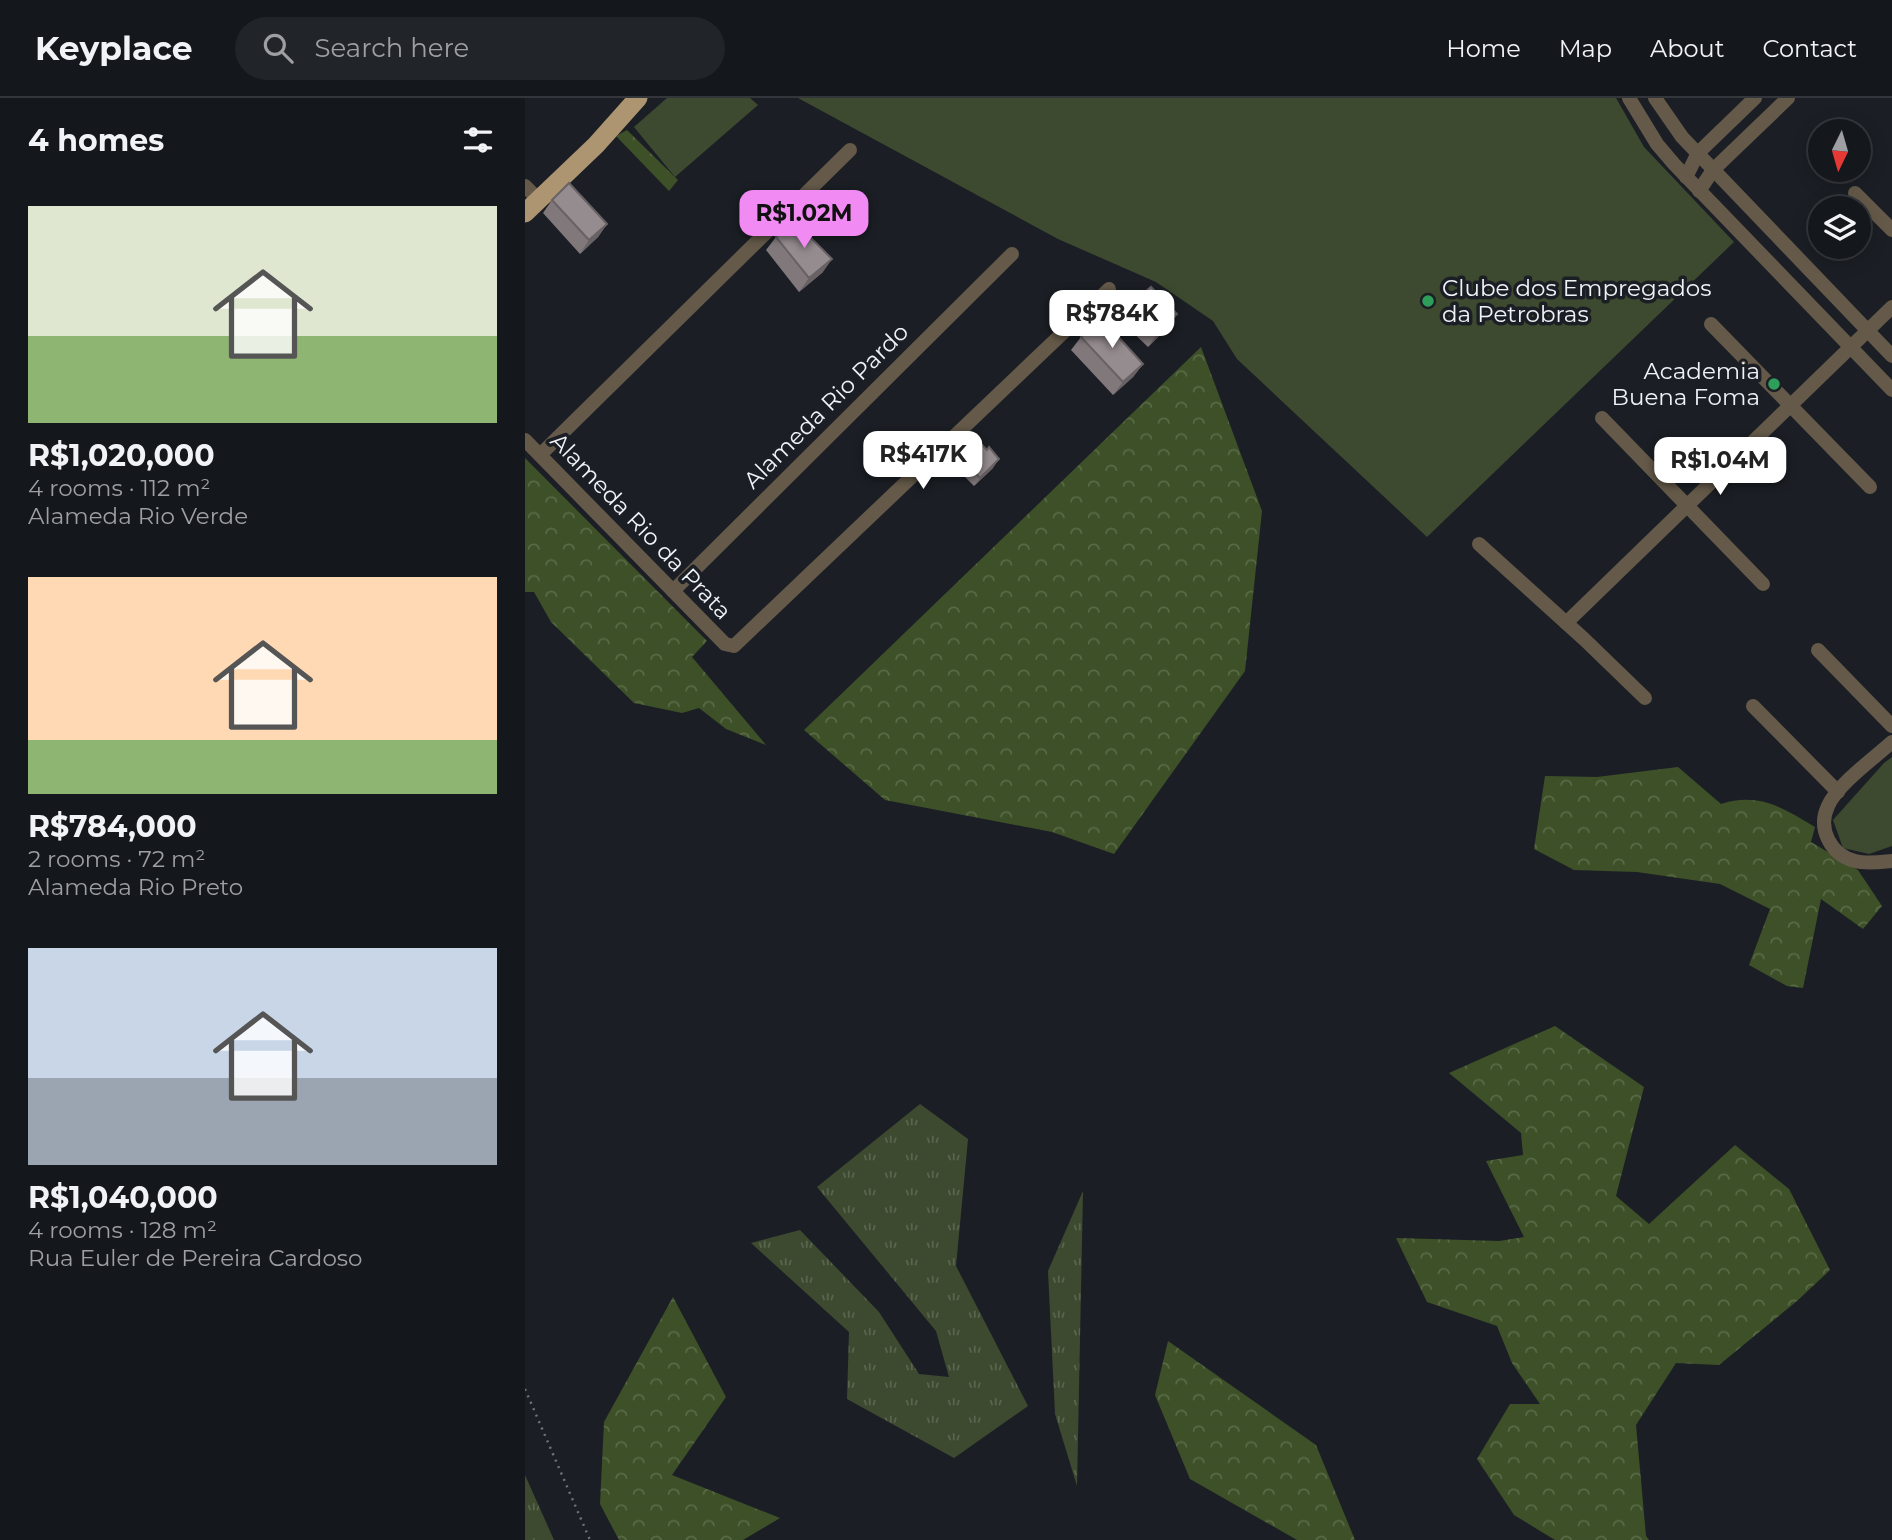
<!DOCTYPE html>
<meta charset="utf-8">
<style>
:root{--surface:#14171c;--page:#212429;--text:#f1f3f6;--muted:#9d9fa3;--line:#33363b;--accent:#f28af3}
body{margin:0;font-family:Montserrat,sans-serif;background:var(--page);color:var(--text);height:100vh;display:flex;flex-direction:column;font-size:26px;white-space:nowrap}
*{box-sizing:border-box;margin:0}
p{font-size:23px;color:var(--muted)}
.icon{flex:none;width:38px;height:38px;fill:none;stroke:currentColor;stroke-width:2;stroke-linecap:round;stroke-linejoin:round}
.map{position:relative;flex:1;overflow:hidden}
.side{display:flex;flex-direction:column;background:var(--surface);width:525px}
.side>*{flex:none}
.needle{width:46px;rotate:185deg}
.controls{position:absolute;left:1283px;top:21px;display:grid;gap:14px}
.controls a{display:grid;place-items:center;width:63px;height:63px;border-radius:50%;background:var(--surface);box-shadow:0 4px 18px #0003,0 0 0 2px var(--line);font-size:35px}
.price{position:absolute;translate:-50% -60px;padding:0 16px;border-radius:14px;background:#fff;color:#222;font-size:23px;line-height:46px;filter:drop-shadow(0 2px 4px #0008)}
.price::after{content:'';position:absolute;left:50%;top:42px;width:21px;height:16px;margin-left:-10px;background:inherit;clip-path:polygon(0 0,100% 0,50% 100%)}
.price.selected{background:var(--accent);color:#111}
ul{padding:0;list-style:none}
li{display:grid;align-content:center;gap:14px;height:371px;padding:0 28px}
li span{display:grid;place-items:center;height:217px;border-radius:0px;color:#555}
li>.icon{margin-inline-start:auto}
span .icon{width:126px;height:126px;fill:#fffc;stroke-width:1}
li b{font-size:30px}
h2{display:flex;justify-content:space-between;align-items:center;height:84px;padding:0 28px;font-size:30px}
header{display:flex;align-items:center;gap:42px;box-sizing:border-box;height:98px;padding:0 35px;background:var(--surface);border-bottom:2px solid var(--line)}
header strong{font-size:33px}
nav{display:flex;gap:38px;margin-inline-start:auto;font-size:24px}
.search{width:490px;height:63px;background:var(--page);display:flex;align-items:center;gap:18px;box-sizing:border-box;padding:0 24px;border-radius:38px;color:var(--muted);font-size:26px}
main{display:flex;flex:1;min-height:0}
.map>svg:first-child{display:block}
.grass{fill:url(#grass-tufts)}
.forest{fill:url(#forest-crowns)}
.green{fill:#3d4a2f}
.lines{fill:none;stroke-linecap:round;stroke-linejoin:round}
.path{stroke:#6e7277;stroke-width:2.5;stroke-dasharray:2 5;stroke-linecap:butt}
.minor{stroke:#655a49;stroke-width:14}
.major{stroke:#ad9571;stroke-width:19}
.wall{fill:#80787b}
.shaded-wall{fill:#686264}
.building{fill:#958c8f;stroke:#686264;stroke-width:2}
.leisure-dot{fill:#2e9e5b;stroke:#1b1f25;stroke-width:2.5}
.labels{text-anchor:middle;dominant-baseline:central;stroke-width:7;stroke-linejoin:round;paint-order:stroke}
.poi-label{font-size:23px;fill:#eff2f6;stroke:#1b1f25;text-anchor:start}
.street-label{font-size:23px;fill:#eff2f6;stroke:#1b1f25}
</style>
<header>
<strong>Keyplace</strong>
<div class="search"><svg class="icon" aria-label="search" viewBox="0 0 24 24"><circle cx="10" cy="10" r="6"/><path d="M15 15l6 6"/></svg>Search here</div>
<nav><a>Home</a><a>Map</a><a>About</a><a>Contact</a></nav>
</header>
<main>
<section class="side">
<h2>4 homes<svg class="icon" aria-label="filters" viewBox="0 0 24 24"><path d="M4 7h16M4 17h16"/><circle cx="9" cy="7" r="2"/><circle cx="15" cy="17" r="2"/></svg></h2>
<ul>
<li><span style="background:linear-gradient(#dfe7d0 60%,#8fb573 0)"><svg class="icon" aria-label="home" viewBox="0 0 24 24"><path d="M3 11l9-7 9 7M6 9v11h12V9"/></svg></span><div><b>R$1,020,000</b><p>4 rooms · 112 m²</p><p>Alameda Rio Verde</p></div></li>
<li><span style="background:linear-gradient(#ffd9b3 75%,#8fb573 0)"><svg class="icon" aria-label="home" viewBox="0 0 24 24"><path d="M3 11l9-7 9 7M6 9v11h12V9"/></svg></span><div><b>R$784,000</b><p>2 rooms · 72 m²</p><p>Alameda Rio Preto</p></div></li>
<li><span style="background:linear-gradient(#c9d6e8 60%,#9aa5b1 0)"><svg class="icon" aria-label="home" viewBox="0 0 24 24"><path d="M3 11l9-7 9 7M6 9v11h12V9"/></svg></span><div><b>R$1,040,000</b><p>4 rooms · 128 m²</p><p>Rua Euler de Pereira Cardoso</p></div></li>
</ul>
</section>
<div class="map">
<svg width="1367" height="1442" viewBox="0 0 1367 1442">
<defs>
<pattern id="grass-tufts" width="24" height="20" patternUnits="userSpaceOnUse" patternTransform="scale(1.75)"><rect width="24" height="20" fill="#3d4a2f"/><path d="M3 7l-1-3M5 7V3M7 7l1-3M15 17l-1-3M17 17v-4M19 17l1-3" fill="none" stroke="#59654e"/></pattern>
<pattern id="forest-crowns" width="20" height="18" patternUnits="userSpaceOnUse" patternTransform="scale(1.75)"><rect width="20" height="18" fill="#3d5027"/><path d="M2 6a3 3 0 1 1 6 0M12 15a3 3 0 1 1 6 0" fill="none" stroke="#596a47"/></pattern>
</defs>
<rect width="100%" height="100%" fill="#1b1f25"/>
<!-- grass -->
<g class="grass">
<path d="M395,1006L443,1041L431,1168L503,1308L429,1360L322,1301L324,1234L226,1145L275,1132L354,1214L394,1276L424,1279L411,1233L292,1089Z"/>
<path d="M558,1093L552,1388L530,1316L523,1173Z"/>
<path d="M0,1377L29,1442H0Z"/>
</g>
<!-- forest -->
<g class="forest">
<path d="M102,32L153,82L144,93L91,38Z"/>
<path d="M676,249L737,413L720,573L589,756L527,734L360,702L279,632Z"/>
<path d="M0,360L182,543L167,559L241,647L201,631L174,610L157,615L109,605L26,524L9,494H0Z"/>
<path d="M1153,669L1196,706C1234,694 1258,710 1290,729L1286,744L1333,772L1357,808L1338,831L1296,801L1278,890L1262,888L1224,867L1245,811L1195,786L1112,774L1049,772L1009,751L1020,678L1072,679Z"/>
<path d="M1030,928L1119,989L1091,1098L1124,1126L1210,1047L1264,1091L1305,1172L1272,1203L1194,1267L1151,1265L1111,1327L1121,1438L1124,1442H1030L989,1417L952,1361L985,1306H1015L987,1265L972,1228L902,1204L871,1140L974,1143L999,1139L961,1063L998,1057L996,1035L924,975Z"/>
<path d="M148,1199L201,1299L147,1377L255,1420L218,1442H94L75,1406L79,1324Z"/>
<path d="M643,1243L791,1347L830,1442H772L665,1381L630,1297Z"/>
</g>
<!-- green -->
<g class="green">
<path d="M142,0H225L233,7L150,79L109,29Z"/>
<path d="M273,0H1091L1119,49L1209,144L902,439L712,261L688,223L631,184L533,141Z"/>
<path d="M1367,659V748L1344,756L1318,750L1308,722L1359,665Z"/>
</g>
<g class="lines">
<!-- path -->
<path class="path" d="M0,1291L65,1442"/>
<!-- minor -->
<g class="minor">
<path d="M1104,0L1132,46L1149,66L1367,292"/>
<path d="M1130,0L1157,39L1367,258"/>
<path d="M1161,79L1173,55L1230,0"/>
<path d="M0,88L14,102"/>
<path d="M1174,93L1188,72L1263,0"/>
<path d="M1330,95L1367,132"/>
<path d="M1186,226L1345,389"/>
<path d="M1077,320L1238,486"/>
<path d="M0,342L200,546L209,548L584,191"/>
<path d="M15,357L325,52"/>
<path d="M954,446L1059,541L1120,600"/>
<path d="M148,493L487,156"/>
<path d="M1041,525L1367,209"/>
<path d="M1293,552L1367,628"/>
<path d="M1228,608L1313,694"/>
<path d="M1367,644C1348,661 1313,686 1303,708C1292,731 1306,757 1330,763C1342,766 1355,764 1367,763"/>
</g>
<!-- major -->
<path class="major" d="M0,115L71,47L113,0"/>
</g>
<!-- wall -->
<g class="wall">
<path d="M27,102L82,126L73,139L55,156L18,115Z"/>
<path d="M251,139L298,174L274,194L241,152Z"/>
<path d="M604,208L643,229L623,249L595,222Z"/>
<path d="M556,239L618,266L608,279L588,297L546,252Z"/>
<path d="M431,355L468,370L449,388L425,364Z"/>
</g>
<!-- shaded-wall -->
<g class="shaded-wall">
<path d="M82,126L73,139L55,156L64,142Z"/>
<path d="M307,161L298,174L274,194L284,180Z"/>
<path d="M652,216L643,229L623,249L632,236Z"/>
<path d="M618,266L608,279L588,297L598,284Z"/>
<path d="M474,361L468,370L449,388L455,380Z"/>
</g>
<!-- building -->
<g class="building">
<path d="M44,85L82,126L64,142L27,102Z"/>
<path d="M270,124L307,161L284,180L251,139Z"/>
<path d="M626,189L652,216L632,236L604,208Z"/>
<path d="M577,221L618,266L598,284L556,239Z"/>
<path d="M449,339L462,352L464,349L474,361L455,380L431,355Z"/>
</g>
<!-- markers -->
<g class="leisure-dot">
<circle cx="903" cy="203" r="7"/>
<circle cx="1249" cy="286" r="7"/>
</g>
<g class="labels">
<!-- poi labels -->
<g class="poi-label">
<text x="917" y="190">Clube dos Empregados<tspan x="917" dy="26">da Petrobras</tspan></text>
<text x="1235" y="273" text-anchor="end">Academia<tspan x="1235" dy="26">Buena Foma</tspan></text>
</g>
<!-- street labels -->
<g class="street-label">
<text transform="translate(301 308) rotate(-45)">Alameda Rio Pardo</text>
<text transform="translate(116 428) rotate(46)">Alameda Rio da Prata</text>
</g>
</g>
</svg>
<div class="controls">
<a><svg class="needle" viewBox="-14 -14 28 28"><path d="M0-13l5 13h-10z" fill="#e53935"/><path d="M0 13l5-13h-10z" fill="#9d9fa3"/></svg></a>
<a><svg class="icon" aria-label="layers" viewBox="0 0 24 24"><path d="M12 4l9 5-9 5-9-5zM3 14l9 5 9-5"/></svg></a>
</div>
<b class="price selected" style="left:279px;top:152px">R$1.02M</b>
<b class="price" style="left:587px;top:252px">R$784K</b>
<b class="price" style="left:398px;top:393px">R$417K</b>
<b class="price" style="left:1195px;top:399px">R$1.04M</b>
</div>
</main>
